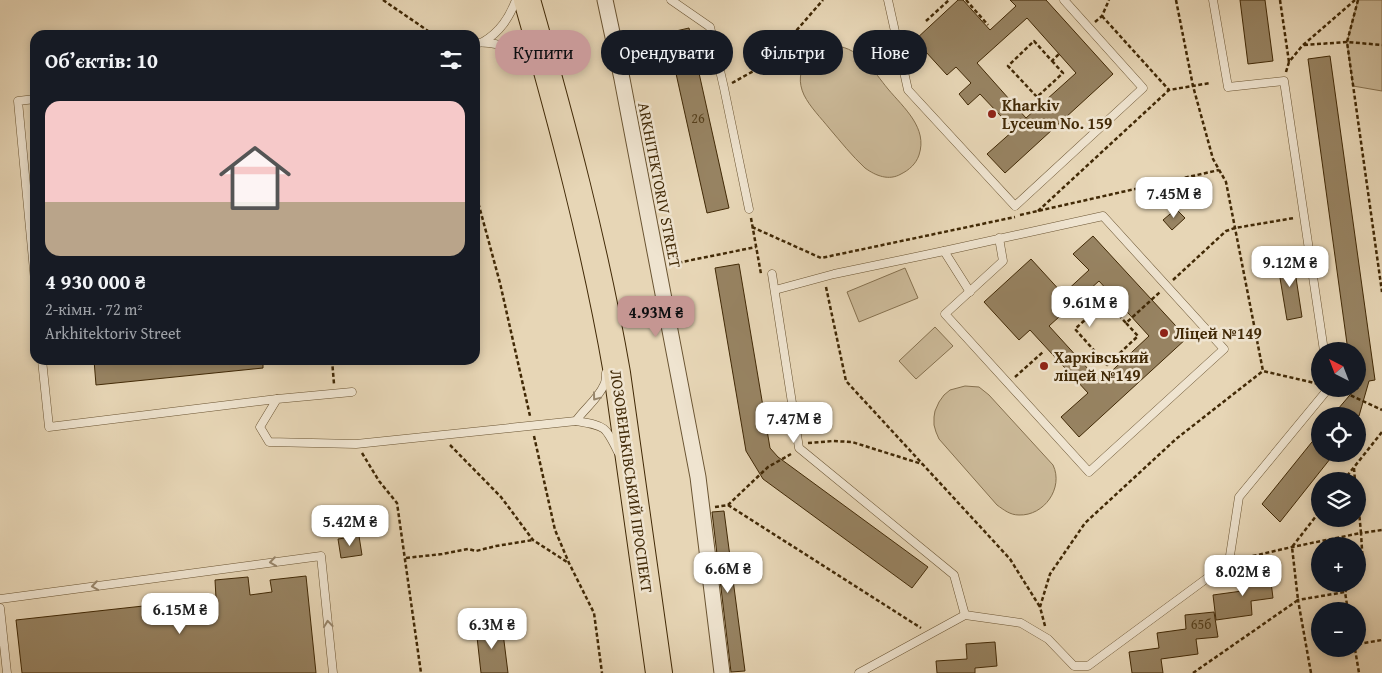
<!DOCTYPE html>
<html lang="uk">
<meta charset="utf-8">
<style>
:root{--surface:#171b24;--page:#242831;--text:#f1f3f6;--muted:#9ea1a6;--line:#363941;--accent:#c59692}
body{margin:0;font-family:"Gentium Book Plus",serif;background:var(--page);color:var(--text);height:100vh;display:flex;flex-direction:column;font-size:19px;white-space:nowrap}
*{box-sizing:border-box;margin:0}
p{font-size:16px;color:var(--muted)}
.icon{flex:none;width:28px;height:28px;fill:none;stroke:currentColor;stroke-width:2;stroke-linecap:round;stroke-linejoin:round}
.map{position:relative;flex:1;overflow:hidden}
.panel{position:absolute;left:30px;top:30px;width:450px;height:335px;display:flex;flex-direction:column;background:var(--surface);border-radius:15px;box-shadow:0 2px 8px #0003}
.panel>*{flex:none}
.hud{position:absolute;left:495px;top:30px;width:475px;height:45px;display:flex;gap:10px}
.needle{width:32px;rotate:318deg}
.buttons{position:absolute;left:1311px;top:342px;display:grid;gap:10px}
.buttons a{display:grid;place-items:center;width:55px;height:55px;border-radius:50%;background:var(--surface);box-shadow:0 2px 8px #0003;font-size:25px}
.price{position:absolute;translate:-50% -42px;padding:0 11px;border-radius:10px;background:#fff;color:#222;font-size:16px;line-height:32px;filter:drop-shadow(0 1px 2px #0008)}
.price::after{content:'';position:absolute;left:50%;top:30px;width:15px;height:11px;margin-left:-8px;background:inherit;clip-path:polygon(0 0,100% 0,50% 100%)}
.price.selected{background:var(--accent);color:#111}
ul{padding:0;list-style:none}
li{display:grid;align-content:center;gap:10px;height:265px;padding:0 15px}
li+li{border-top:1px solid var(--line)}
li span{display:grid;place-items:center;height:155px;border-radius:15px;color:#555}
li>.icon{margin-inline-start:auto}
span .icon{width:90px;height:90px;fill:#fffc;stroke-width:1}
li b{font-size:21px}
h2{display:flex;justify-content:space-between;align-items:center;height:60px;padding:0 15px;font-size:21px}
.chip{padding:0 18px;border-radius:22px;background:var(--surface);box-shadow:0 2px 8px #0003;font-size:18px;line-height:45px}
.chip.selected{background:var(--accent);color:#111}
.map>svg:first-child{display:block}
.green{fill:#cbb998;stroke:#86714f}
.building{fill:#978362;stroke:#412906;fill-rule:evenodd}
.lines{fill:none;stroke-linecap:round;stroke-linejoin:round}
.lane-casing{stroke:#6a5432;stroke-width:9}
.street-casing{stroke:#6a5432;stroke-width:17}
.highway-casing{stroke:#412906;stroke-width:28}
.path{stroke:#412906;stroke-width:2.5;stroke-dasharray:4 2.5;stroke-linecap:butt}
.lane{stroke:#efe4d0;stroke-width:8}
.street{stroke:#efe4d0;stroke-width:15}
.highway{stroke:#e7d6b6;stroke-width:26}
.oneway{stroke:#98866b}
.poi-dot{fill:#8f2418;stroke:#efe4d0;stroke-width:2}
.labels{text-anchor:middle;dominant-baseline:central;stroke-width:5;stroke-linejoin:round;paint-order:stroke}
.number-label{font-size:14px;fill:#56401d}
.poi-label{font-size:16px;font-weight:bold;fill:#412906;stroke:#efe4d0;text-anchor:start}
.street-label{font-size:16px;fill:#412906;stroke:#efe4d0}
</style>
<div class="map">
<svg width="1382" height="673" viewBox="0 0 1382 673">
<rect width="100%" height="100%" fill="#e7d6b6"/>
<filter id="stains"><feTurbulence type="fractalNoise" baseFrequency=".004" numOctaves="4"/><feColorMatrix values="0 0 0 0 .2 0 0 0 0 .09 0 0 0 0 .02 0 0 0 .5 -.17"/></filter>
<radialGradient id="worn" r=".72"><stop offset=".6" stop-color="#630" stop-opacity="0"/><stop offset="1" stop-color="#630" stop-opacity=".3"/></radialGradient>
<!-- green -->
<g class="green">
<path d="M1358,0H1382V91L1353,86L1347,42Z"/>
<path d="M836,46C860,48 874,72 888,89C904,108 928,128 919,155C916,164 909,170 901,174C889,181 876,176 865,168C852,156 841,142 829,128C821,118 810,107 804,95C792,69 811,50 836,46Z"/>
<path d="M905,268L918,298L859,322L847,292Z"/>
<path d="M935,327L953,346L916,379L899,361Z"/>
<path d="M965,386L979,387L989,395L1053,465C1064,488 1044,516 1019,515C1010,515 1004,510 997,505L939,439L936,432L934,425V417L935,411L939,402L944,395L950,390Z"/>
</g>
<!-- building -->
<g class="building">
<path d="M958,0H963L990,30L1016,6L1010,0H1046L1113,74L1005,173L987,154L1014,130L980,94L968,105L959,94L971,83L956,67L947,75L915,40ZM1027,18L1076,73L1026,118L977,63Z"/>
<path d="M1240,0H1265L1273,61L1248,64Z"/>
<path d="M689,28L729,208L707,213L667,33Z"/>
<path d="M1330,56L1375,380L1369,381L1359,416H1332L1355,389H1358V351H1348L1308,59Z"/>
<path d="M1176,209L1185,218L1172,230L1163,220Z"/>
<path d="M1093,236L1187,338L1079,437L1061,417L1088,393L1030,330L1019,340L984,302L1031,259L1063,294L1089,270L1073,254ZM1099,281L1149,336L1100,382L1049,326Z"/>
<path d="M1293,258L1302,317L1287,320L1277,260Z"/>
<path d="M739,264L770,448L778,457L928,567L912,588L763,479L746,451L715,268Z"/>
<path d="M94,360H263V368L96,385Z"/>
<path d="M1320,432V454H1334L1280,522L1262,504Z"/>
<path d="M724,511L745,671L731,672L712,512Z"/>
<path d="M359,536L362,555L341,558L338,539Z"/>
<path d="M1270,574L1273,598L1251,601L1252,615L1216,620L1213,595L1242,591L1240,577Z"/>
<path d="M306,576L316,673H22L16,620L216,598L215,580L248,577L250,595L272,592L270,580Z"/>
<path d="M1214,612L1218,637L1196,639L1198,654L1161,659L1163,673H1132L1129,652L1159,648L1157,633L1186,629L1185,615Z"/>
<path d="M502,625L508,673H481L476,628Z"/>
<path d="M995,642L997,666L975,668V673H937L936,661L967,659L966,644Z"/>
</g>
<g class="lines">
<!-- lane casing -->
<g class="lane-casing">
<g id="lane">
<path d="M671,0L710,27L724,88L749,209"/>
<path d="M888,0L908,90L1015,206L1143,88L1064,0"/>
<path d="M1213,0L1228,87L1284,81L1324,351"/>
<path d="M483,42C500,32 509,18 516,0"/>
<path d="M475,43C501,40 520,54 538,69"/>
<path d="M35,99L18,101L35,281"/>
<path d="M944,251L970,292"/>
<path d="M772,274L799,448L954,575L965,615"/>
<path d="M775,290L834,274L944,251L1103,216L1224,349L1089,472L945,314L1003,261L999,238"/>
<path d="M42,360L49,427L277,399"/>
<path d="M606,373C606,377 606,382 604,385C598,399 584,409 576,421C605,426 605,425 618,452"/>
<path d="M352,392L277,399L260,427L269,442L356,444L576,421"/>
<path d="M0,599L321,556L333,673"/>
<path d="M0,608L7,673"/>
<path d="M859,673L965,615L1021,623L1048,639L1074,666H1088L1229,562L1239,497L1328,389"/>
</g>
</g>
<!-- street casing -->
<g class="street-casing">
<path id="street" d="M605,0L622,79L698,477L722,673"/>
</g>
<!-- highway casing -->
<g class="highway-casing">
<path id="highway" d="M527,0C562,123 595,246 617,373L659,673"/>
</g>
<!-- path -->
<g class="path">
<path d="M383,0L434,35"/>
<path d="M966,0L988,25"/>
<path d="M1176,0L1193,86L1213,159L1226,182L1263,371L1319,384"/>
<path d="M1280,0L1289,62"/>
<path d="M1358,0L1347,42L1382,292"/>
<path d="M1102,16L1169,90"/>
<path d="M926,21L949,0"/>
<path d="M1095,22L1102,16L1109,0"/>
<path d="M1304,45L1347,42L1382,45"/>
<path d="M1052,61L1063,73L1037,97L1008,66L1034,41L1052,61L1059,54"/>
<path d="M1286,72L1289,62L1302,46L1355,0"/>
<path d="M732,83L768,63L823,0"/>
<path d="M475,191L500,283L530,416"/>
<path d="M1038,211L1169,90L1210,83"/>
<path d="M1020,215L1219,170"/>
<path d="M751,218L761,274"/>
<path d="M752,227L821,258L1015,217"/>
<path d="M672,264L756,247"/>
<path d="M1173,280L1226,231L1235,228L1294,218"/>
<path d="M826,287L846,381L1010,559L1040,607"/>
<path d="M1126,323L1138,336L1107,365L1075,329L1106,301L1126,323L1160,292"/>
<path d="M332,360L334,384"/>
<path d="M1015,377L1043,352"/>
<path d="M1339,390L1382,410"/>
<path d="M534,436L555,530L569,563L594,613L602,673"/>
<path d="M808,443L833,441L852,442L922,464"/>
<path d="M450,445L501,497L533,540L567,562"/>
<path d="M362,453L379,481L397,503L421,673"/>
<path d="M1354,468L1355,481"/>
<path d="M1343,481L1382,432"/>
<path d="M728,505L921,628"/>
<path d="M715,507L728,505L768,467L791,454"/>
<path d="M406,558L442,554L468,549L476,551L496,546L533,540"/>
<path d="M1240,559L1292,547L1361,533L1358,501"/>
<path d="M1358,573L1363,566L1361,533L1382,530"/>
<path d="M1348,611L1345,592L1350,584"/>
<path d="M1045,626L1040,607L1050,574L1085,523L1176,439L1263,371"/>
<path d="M1358,644L1382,640"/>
<path d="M1355,649L1359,673"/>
<path d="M1193,673L1298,600L1292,547L1320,511"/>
<path d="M1311,673L1298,600L1345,592"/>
</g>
<!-- lane -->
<use href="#lane" class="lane"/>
<!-- street -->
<use href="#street" class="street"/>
<!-- highway -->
<use href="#highway" class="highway"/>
</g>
<!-- one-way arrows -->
<defs><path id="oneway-chevron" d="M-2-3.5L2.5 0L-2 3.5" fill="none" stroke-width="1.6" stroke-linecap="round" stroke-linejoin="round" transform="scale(1.25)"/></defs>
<g class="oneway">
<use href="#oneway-chevron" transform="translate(596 397) rotate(127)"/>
<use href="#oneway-chevron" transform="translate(273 562) rotate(172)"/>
<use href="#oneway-chevron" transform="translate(95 586) rotate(172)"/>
<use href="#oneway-chevron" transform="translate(328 624) rotate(-96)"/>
</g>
<!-- markers -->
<g class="poi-dot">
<circle cx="992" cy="114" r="5"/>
<circle cx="1164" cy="333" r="5"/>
<circle cx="1044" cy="366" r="5"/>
</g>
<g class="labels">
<!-- number labels -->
<g class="number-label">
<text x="698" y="118">26</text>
<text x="1201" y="624">65б</text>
</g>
<!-- poi labels -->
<g class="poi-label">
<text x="1002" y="105">Kharkiv<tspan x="1002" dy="18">Lyceum No. 159</tspan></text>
<text x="1174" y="333">Ліцей №149</text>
<text x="1054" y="357">Харківський<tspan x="1054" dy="18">ліцей №149</tspan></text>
</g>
<!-- street labels -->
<g class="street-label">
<text transform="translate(660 185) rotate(79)">ARKHITEKTORIV STREET</text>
<text transform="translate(632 481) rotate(82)">ЛОЗОВЕНЬКІВСЬКИЙ ПРОСПЕКТ</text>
</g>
</g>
<rect width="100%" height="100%" filter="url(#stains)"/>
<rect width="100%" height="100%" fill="url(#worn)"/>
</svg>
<div class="buttons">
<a><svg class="needle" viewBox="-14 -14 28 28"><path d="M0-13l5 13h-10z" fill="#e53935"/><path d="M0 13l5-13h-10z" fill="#9ea1a6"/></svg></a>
<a><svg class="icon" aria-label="locate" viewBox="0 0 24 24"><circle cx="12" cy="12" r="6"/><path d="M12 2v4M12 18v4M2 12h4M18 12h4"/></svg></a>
<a><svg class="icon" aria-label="layers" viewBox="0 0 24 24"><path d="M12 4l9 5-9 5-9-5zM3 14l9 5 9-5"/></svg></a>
<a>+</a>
<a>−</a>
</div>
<b class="price" style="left:1174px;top:219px">7.45M ₴</b>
<b class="price" style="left:1290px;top:288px">9.12M ₴</b>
<b class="price" style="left:1090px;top:328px">9.61M ₴</b>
<b class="price selected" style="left:656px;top:338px">4.93M ₴</b>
<b class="price" style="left:794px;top:444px">7.47M ₴</b>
<b class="price" style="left:350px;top:547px">5.42M ₴</b>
<b class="price" style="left:728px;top:594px">6.6M ₴</b>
<b class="price" style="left:1243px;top:597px">8.02M ₴</b>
<b class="price" style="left:180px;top:635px">6.15M ₴</b>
<b class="price" style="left:492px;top:650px">6.3M ₴</b>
<div class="hud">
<a class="chip selected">Купити</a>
<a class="chip">Орендувати</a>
<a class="chip">Фільтри</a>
<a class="chip">Нове</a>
</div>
<section class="panel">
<h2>Об’єктів: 10<svg class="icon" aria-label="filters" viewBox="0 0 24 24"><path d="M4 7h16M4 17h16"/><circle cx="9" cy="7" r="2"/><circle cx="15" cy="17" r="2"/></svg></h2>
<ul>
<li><span style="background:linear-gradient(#f6c9c9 65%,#b9a48a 0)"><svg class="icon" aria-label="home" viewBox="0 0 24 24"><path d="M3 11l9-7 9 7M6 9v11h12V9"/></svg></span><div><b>4 930 000 ₴</b><p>2-кімн. · 72 m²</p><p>Arkhitektoriv Street</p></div></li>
</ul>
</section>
</div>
